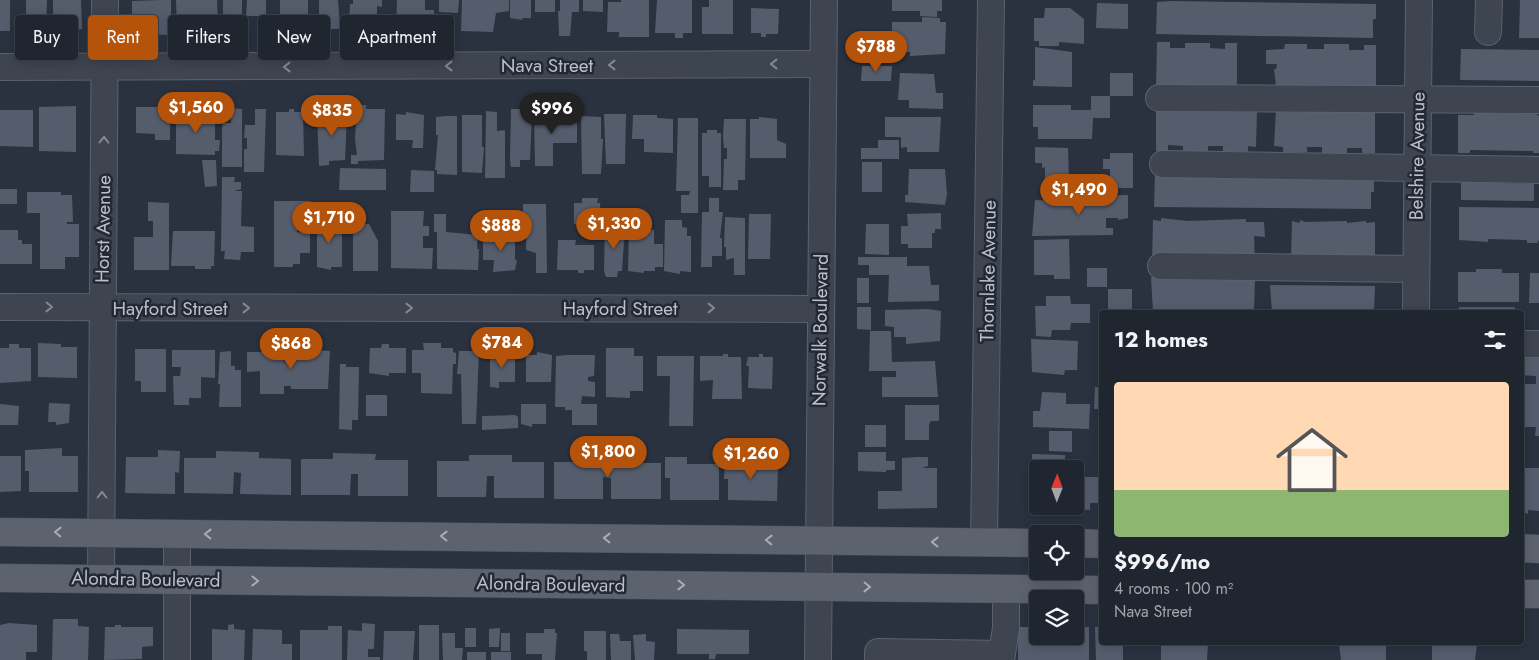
<!DOCTYPE html>
<meta charset="utf-8">
<style>
:root{--surface:#202630;--page:#282e38;--text:#f1f3f6;--muted:#a2a5ab;--line:#3d434c;--accent:#b45309}
body{margin:0;font-family:Jost,sans-serif;background:var(--page);color:var(--text);height:100vh;display:flex;flex-direction:column;font-size:19px;white-space:nowrap}
*{box-sizing:border-box;margin:0}
p{font-size:16px;color:var(--muted)}
.icon{flex:none;width:28px;height:28px;fill:none;stroke:currentColor;stroke-width:2;stroke-linecap:round;stroke-linejoin:round}
.map{position:relative;flex:1;overflow:hidden}
.drawer{position:absolute;left:1099px;top:310px;width:425px;height:335px;display:flex;flex-direction:column;background:var(--surface);border-radius:5px;box-shadow:0 2px 12px #0003,0 0 0 1px var(--line)}
.drawer>*{flex:none}
.top-card{position:absolute;left:15px;top:15px;width:475px;height:45px;display:flex;gap:10px}
.needle{width:32px;rotate:1deg}
.buttons{position:absolute;left:1029px;top:460px;display:grid;gap:10px}
.buttons a{display:grid;place-items:center;width:55px;height:55px;border-radius:5px;background:var(--surface);box-shadow:0 2px 12px #0003,0 0 0 1px var(--line);font-size:25px}
.price{position:absolute;translate:-50% -42px;padding:0 11px;border-radius:18px;background:var(--accent);color:#fff;font-size:16px;line-height:32px;filter:drop-shadow(0 1px 2px #0008)}
.price::after{content:'';position:absolute;left:50%;top:30px;width:15px;height:11px;margin-left:-8px;background:inherit;clip-path:polygon(0 0,100% 0,50% 100%)}
.price.active{background:#222;color:#fff}
ul{padding:0;list-style:none}
li{display:grid;align-content:center;gap:10px;height:265px;padding:0 15px}
li span{display:grid;place-items:center;height:155px;border-radius:5px;color:#555}
li>.icon{margin-inline-start:auto}
span .icon{width:90px;height:90px;fill:#fffc;stroke-width:1}
li b{font-size:21px}
h2{display:flex;justify-content:space-between;align-items:center;height:60px;padding:0 15px;font-size:21px}
.pill{padding:0 18px;border-radius:5px;background:var(--surface);box-shadow:0 2px 12px #0003,0 0 0 1px var(--line);font-size:18px;line-height:45px}
.pill.active{background:var(--accent);color:#fff}
.map>svg:first-child{display:block}
.building{fill:#555d6d}
.lines{fill:none;stroke-linecap:round;stroke-linejoin:round}
.minor-casing{stroke:#5c626d;stroke-width:28}
.major-casing{stroke:#474d59;stroke-width:29}
.minor{stroke:#3e4450;stroke-width:26}
.major{stroke:#5c636f;stroke-width:28}
.oneway{stroke:#838893}
.oneway2{stroke:#a8adb8}
.labels{text-anchor:middle;dominant-baseline:central;stroke-width:5;stroke-linejoin:round;paint-order:stroke}
.street-label{font-size:19px;fill:#bbbfca;stroke:#222935}
</style>
<div class="map">
<svg width="1539" height="660" viewBox="0 0 1539 660">
<rect width="100%" height="100%" fill="#2a3240"/>
<!-- building -->
<g class="building">
<rect x="0" y="0" width="10" height="31"/>
<path d="M26,0H47L46,26H26Z"/>
<path d="M53,0H81L82,29L53,31Z"/>
<path d="M160,0H171V35L132,34V1Z"/>
<path d="M176,0H217L218,28H196V33L177,30Z"/>
<rect x="223" y="0" width="19" height="33"/>
<path d="M247,0H266V16H246Z"/>
<path d="M280,0H308V14H301L300,29H287V33H280Z"/>
<path d="M319,0H338L340,29H319Z"/>
<path d="M353,0H382V7L377,6V30H365V32H360V30L349,29L350,4H353Z"/>
<path d="M397,0H425V10H434L433,25H425V31L396,30Z"/>
<path d="M439,0H459L458,13L439,12Z"/>
<path d="M462,0H509V11L496,13L493,32L461,31Z"/>
<path d="M510,0H531V18H522L523,20L510,18Z"/>
<rect x="535" y="0" width="20" height="12"/>
<path d="M560,0H579V12H572L570,36H559L558,11H560Z"/>
<path d="M583,0H603V12L583,11Z"/>
<path d="M621,0H649V37H619V32H607L608,2H621Z"/>
<path d="M657,0H692V33H683V38H675V33H655Z"/>
<path d="M709,0H733V34H702V7H709Z"/>
<path d="M892,0H942V11H937V17L920,16V11H892Z"/>
<path d="M1520,0H1539V38H1519Z"/>
<path d="M1171,1L1376,4V19H1373V38L1156,34L1157,2Z"/>
<path d="M1097,3L1128,4V29L1096,28Z"/>
<path d="M751,8L779,9L778,34H766V37H761V33H751Z"/>
<path d="M1045,8H1070L1084,19V44L1059,42V46H1039V41H1034V18H1044Z"/>
<path d="M922,17L940,18V22H946L945,54L910,56V52H892V63H869L870,42H892V22H922Z"/>
<path d="M1157,42H1170V48H1185V43H1210V48L1225,49V43H1237V89H1156Z"/>
<path d="M1285,44H1307V49H1324V44H1349V50H1364V45H1376V86H1276L1274,69H1276L1277,64H1266V50L1284,49Z"/>
<path d="M1035,47L1072,52V87L1033,86V80H1035Z"/>
<path d="M1461,49L1539,50V81L1460,80Z"/>
<path d="M862,66H892L891,81H861Z"/>
<path d="M900,73L934,74L936,93H943V109L909,108V100H898Z"/>
<rect x="1110" y="73" width="23" height="23"/>
<path d="M1091,96H1110V118H1093L1092,139H1038V127H1033V105H1071V110H1091Z"/>
<path d="M357,105H366V109H385L384,160L358,161V164H351V155H357L355,139Z"/>
<path d="M76,106V152L39,151V107Z"/>
<path d="M136,107H170V140H155V134L136,133Z"/>
<path d="M231,108L242,109V167H222V128L223,123H231Z"/>
<path d="M1156,108L1257,110L1256,147L1248,146V152L1223,151V146H1208V151H1183V146L1168,145V151H1156Z"/>
<path d="M255,109H266L264,172H244V149H247V138H244L245,125H255Z"/>
<path d="M289,109H294V112H303L304,156L276,155V112H289Z"/>
<path d="M511,109H522V115H532L530,160H520V167H511L510,160Z"/>
<path d="M0,110H33V147L0,146Z"/>
<path d="M1276,110L1375,111V153H1362V148H1347V153H1322V147H1307V152H1283V147L1274,146Z"/>
<path d="M176,111H193V115L215,116V140H220L219,151H215V155L176,154Z"/>
<path d="M486,111L497,112V131L505,130V178H485Z"/>
<path d="M406,112L424,115L423,148H412L413,140H396V114L406,115Z"/>
<path d="M544,112L563,114V117L577,118V143H553V166H535L534,114H544Z"/>
<path d="M317,113H347L345,160L329,161V165L319,166Z"/>
<path d="M1474,113L1536,114L1539,116V153H1533V151L1470,150V153H1458V115H1474Z"/>
<path d="M604,114H626L625,164H606Z"/>
<path d="M462,115H482V147H484L482,173L462,172Z"/>
<path d="M633,115H657V118L673,119V153L644,152V139H632Z"/>
<path d="M446,116H457V175L437,174V170H435L438,135H436V117Z"/>
<path d="M581,116L601,117V139H603L601,174H582Z"/>
<path d="M759,117L777,119V140L786,144V158H750V119H759Z"/>
<path d="M885,117H941L939,152H907V147L901,148V137H885Z"/>
<path d="M678,118H698V213H681V195H689L690,191H676Z"/>
<path d="M724,119H746L745,180H738V190H723L724,159H727V148H724L723,137Z"/>
<path d="M707,130H717V133H721V187H709V176H702V133H707Z"/>
<path d="M878,140H899V159H861V148H878Z"/>
<path d="M1035,147L1068,148L1069,182H1045V167L1042,168V163H1035Z"/>
<path d="M1110,153H1133V188H1110V169H1103V159H1110Z"/>
<path d="M202,160H216L217,186L205,187Z"/>
<rect x="862" y="162" width="20" height="30"/>
<path d="M340,168L386,169V190H339Z"/>
<path d="M909,169H945L947,194L945,205L905,202V195H908Z"/>
<path d="M411,170L434,171V192H410Z"/>
<path d="M1155,175L1374,177V192H1371V209L1154,207Z"/>
<path d="M222,177H235L234,182H241V189L234,191H242L241,226L254,227V252H241L240,260L224,259L225,251H221Z"/>
<path d="M1461,182L1534,184V201L1461,200Z"/>
<rect x="0" y="189" width="17" height="15"/>
<path d="M27,192H61V195H72L73,222H67V224H79V257H65V269H40V213H27Z"/>
<path d="M1128,195V218L1118,220V218H1106V228H1113V235L1032,236L1035,200L1090,203L1089,196Z"/>
<path d="M582,198H598L597,203H600L601,224H574V203H582Z"/>
<path d="M709,198H719V212H723L720,238H722V256H712V267H701L702,212H709Z"/>
<path d="M274,201H311V228L297,227V232L310,233V253H300V264H293V267H274Z"/>
<path d="M148,202L169,203V270H134V237H153V221H148Z"/>
<path d="M523,204H546L547,273H536V253L526,250L527,218H523Z"/>
<path d="M1459,207L1539,208V240L1537,243H1527V240L1488,239V242L1459,240Z"/>
<path d="M391,211H424L423,226H429V236H423V248H433L432,269L391,268Z"/>
<path d="M941,213V229H935V233H932V248H908V244H901V226H908L907,214Z"/>
<path d="M317,214L326,215L325,223H342V267H331V270L317,267Z"/>
<path d="M434,214H446V232L478,235L477,249H479L478,270L437,269V232H434Z"/>
<path d="M749,214H771L770,259H748Z"/>
<path d="M725,217L745,218V275H734V258L726,260V247H724Z"/>
<path d="M1161,218L1188,221L1246,219V222H1264L1265,237L1254,236L1255,263L1152,262L1153,220L1161,221Z"/>
<path d="M665,220H682V227L687,228V236H691V272L680,271V274L664,271Z"/>
<path d="M1300,220L1305,222L1347,221V223L1366,221V223L1375,222V257H1291L1292,221L1300,223Z"/>
<path d="M353,224H369L378,241V271H353Z"/>
<path d="M866,224H889V255L865,254Z"/>
<path d="M605,226H625L622,271H618L617,277H606L604,271Z"/>
<path d="M629,229L654,230V244H663V267H655V271H644V273L628,271Z"/>
<path d="M0,230H18V240H22V244H32V264H0Z"/>
<path d="M173,231H215L214,266H211V269H195V266H171Z"/>
<path d="M492,234H515V260H517L515,270L493,272L494,260H483V239L492,236Z"/>
<path d="M1069,239L1070,279H1054V275H1034V240Z"/>
<path d="M558,240H576L575,245H594V270H584V273H578V270H557Z"/>
<path d="M858,257H907V266H929L931,285H939V301L888,302L889,275H869V265H858Z"/>
<rect x="1087" y="268" width="20" height="19"/>
<path d="M1476,269H1502V273H1519V302H1458V272H1476Z"/>
<path d="M1530,273H1539V303H1529Z"/>
<path d="M1155,276L1255,278L1254,312H1153L1151,277Z"/>
<rect x="857" y="278" width="12" height="25"/>
<path d="M1270,285L1375,286L1374,312H1272Z"/>
<rect x="1108" y="289" width="24" height="21"/>
<path d="M1046,296H1070L1071,304H1090V323H1071L1070,330H1052L1051,337L1036,336L1035,306H1046Z"/>
<path d="M857,307H871V330L857,329Z"/>
<rect x="1459" y="307" width="56" height="5"/>
<path d="M928,309L941,311L940,341L906,344V337H894V327L885,326V310Z"/>
<path d="M870,331H891L892,362L935,361L938,397H882V377H896V371H869Z"/>
<path d="M1031,339L1078,341L1077,370H1065L1064,375L1032,372Z"/>
<path d="M38,343L61,344V347H77V378L38,377Z"/>
<path d="M423,343H441V348H453V352L456,353V364H453L452,394L421,393V373H412V350H424Z"/>
<path d="M9,344H19V348H31V381L0,383V348H9Z"/>
<path d="M382,344H389V348H406V373H389V376L369,373L370,348H381Z"/>
<path d="M606,348H634V356H643V391H630V398L606,397Z"/>
<path d="M135,349H166V392H141V381H135Z"/>
<path d="M302,349L330,351L328,389H291L290,384V386H284V394H260V371L247,372V352H285L284,362L290,363V350Z"/>
<path d="M172,350H215V378L201,377V398H189V405H174L173,376H180L181,367H172Z"/>
<path d="M231,351V366H235V370H241V407H219L220,384H218L220,352Z"/>
<path d="M459,351H479L476,424H462L461,374H457Z"/>
<path d="M507,351V355H515V382H499V388L490,387V355H501V352Z"/>
<path d="M537,352L552,355L551,382H526V355H537Z"/>
<path d="M723,354H728V357H741L742,399H712L713,380L700,381V356H723Z"/>
<path d="M759,354H763V357H773L772,389L748,388L749,366H746L748,357H759Z"/>
<path d="M567,355H595L594,376L588,377V381L595,382V397L582,396L581,404H597V425H572V410H565V407H555L556,356Z"/>
<path d="M657,356H694L693,426H669L670,376H657Z"/>
<path d="M1521,356H1539V436H1535L1536,427H1521V384H1536V376L1521,375Z"/>
<path d="M340,364H346V367H359L358,420H352V430L339,429Z"/>
<path d="M1095,387L1101,388V409H1094Z"/>
<path d="M1042,392L1066,393V404H1090L1089,429L1033,427V411H1040Z"/>
<rect x="366" y="395" width="21" height="21"/>
<path d="M49,403L70,404L69,423L56,425V422H48Z"/>
<path d="M0,404L19,406L18,425H0Z"/>
<path d="M521,404H546V424H532V427L521,424Z"/>
<path d="M905,405H939V421H931L929,425V440H905Z"/>
<path d="M515,415L518,417V428L482,430V416Z"/>
<rect x="865" y="425" width="21" height="22"/>
<path d="M1049,431H1072V452L1049,451Z"/>
<path d="M62,448V456H78V492H29V471H25V450Z"/>
<path d="M158,450L180,451L179,473L175,472V494L125,493L126,457H158Z"/>
<path d="M216,451L259,452V458L291,459V495L240,494L241,473L234,472L233,494L184,493V458H216Z"/>
<path d="M858,452H886V461H895V470H886V472L858,471Z"/>
<path d="M333,453L376,454L375,460H408V496H358V474H351L350,495H301V459H333Z"/>
<path d="M628,453H639V463H661V499H611V478L603,477V499H554V462H586V456H628Z"/>
<path d="M1032,454L1065,455V469L1032,470Z"/>
<path d="M469,455H512V462H544V498H494V476H487L486,497H437V461H469Z"/>
<path d="M0,456H21V491L0,492Z"/>
<path d="M665,457H687V464H719V500H670V478H665Z"/>
<path d="M725,457L750,458V464L746,465H778L777,501L728,500V479H724Z"/>
<path d="M917,457H928V466L922,468H937V508L878,509V491H902V458Z"/>
<path d="M1521,468H1539V511L1528,510V514L1521,511Z"/>
<path d="M1077,477H1101V503H1090V510L1077,509Z"/>
<path d="M53,619H78V626L89,627L88,660H52Z"/>
<path d="M9,623L37,625V652H26V660H0V625Z"/>
<path d="M362,623L375,624L374,649H368V657H380V660H347L348,630L362,631Z"/>
<path d="M234,624V629L245,630L244,660H212V629L228,630V625Z"/>
<path d="M115,625H121V627H153V646L142,647V659L104,660L105,627H115Z"/>
<rect x="419" y="625" width="20" height="35"/>
<path d="M328,626H342V660H300V630H328Z"/>
<path d="M1018,627H1038V636H1075V627H1089V660H1018Z"/>
<path d="M1095,627H1101V642H1123V660H1096Z"/>
<rect x="465" y="628" width="11" height="19"/>
<path d="M500,628L499,647H489V629Z"/>
<path d="M253,629L282,630V644H292V660H252Z"/>
<path d="M544,629H555V633H557L555,660H542V654H526V633H544Z"/>
<path d="M677,629L749,630V654H716L715,659H709V654H677Z"/>
<path d="M384,631H415L413,660H383Z"/>
<path d="M584,631H606V660H587V651H584Z"/>
<path d="M442,633H455V648H463L462,660H443Z"/>
<rect x="501" y="633" width="9" height="18"/>
<path d="M610,634H619L620,641H631V660H611Z"/>
<path d="M646,634V641L655,642L654,660H635L633,635Z"/>
<path d="M1161,642H1208L1207,660H1161Z"/>
<path d="M1321,642H1386V660H1341L1339,645H1321Z"/>
<path d="M1432,642H1495V645H1477L1475,660H1432Z"/>
<rect x="467" y="652" width="19" height="8"/>
<rect x="491" y="652" width="20" height="8"/>
</g>
<g class="lines">
<!-- minor casing -->
<g class="minor-casing">
<g id="minor">
<path d="M1488,32L1489,0"/>
<path d="M0,67L823,64"/>
<path d="M1159,98L1539,100"/>
<path d="M1163,164L1539,170"/>
<path d="M1161,266L1416,269"/>
<path d="M0,307L821,309"/>
<path d="M1416,312L1419,0"/>
<path d="M1521,344H1539"/>
<path d="M177,534V660"/>
<path d="M984,542L991,0"/>
<path d="M101,579L105,0"/>
<path d="M818,660L824,0"/>
<path d="M878,660V652L1002,654"/>
<path d="M1001,660L1006,628V589"/>
</g>
</g>
<!-- major casing -->
<g class="major-casing">
<g id="major">
<path d="M0,532L1038,543"/>
<path d="M1075,543L1101,544"/>
<path d="M1521,548L1539,549"/>
<path d="M0,578L1101,590"/>
<path d="M1521,594H1539"/>
</g>
</g>
<!-- minor -->
<use href="#minor" class="minor"/>
<!-- major -->
<use href="#major" class="major"/>
</g>
<!-- one-way arrows -->
<defs><path id="oneway-chevron" d="M-2-3.5L2.5 0L-2 3.5" fill="none" stroke-width="1.6" stroke-linecap="round" stroke-linejoin="round" transform="scale(1.25)"/></defs>
<g class="oneway">
<use href="#oneway-chevron" transform="translate(774 64) rotate(180)"/>
<use href="#oneway-chevron" transform="translate(612 65) rotate(180)"/>
<use href="#oneway-chevron" transform="translate(449 66) rotate(180)"/>
<use href="#oneway-chevron" transform="translate(287 67) rotate(180)"/>
<use href="#oneway-chevron" transform="translate(104 140) rotate(-89)"/>
<use href="#oneway-chevron" transform="translate(49 307) rotate(1)"/>
<use href="#oneway-chevron" transform="translate(246 308)"/>
<use href="#oneway-chevron" transform="translate(409 308)"/>
<use href="#oneway-chevron" transform="translate(711 308)"/>
<use href="#oneway-chevron" transform="translate(102 495) rotate(-90)"/>
</g>
<g class="oneway2">
<use href="#oneway-chevron" transform="translate(58 532) rotate(-179)"/>
<use href="#oneway-chevron" transform="translate(208 534) rotate(-179)"/>
<use href="#oneway-chevron" transform="translate(444 536) rotate(-179)"/>
<use href="#oneway-chevron" transform="translate(607 538) rotate(-179)"/>
<use href="#oneway-chevron" transform="translate(769 540) rotate(-179)"/>
<use href="#oneway-chevron" transform="translate(935 542) rotate(-179)"/>
<use href="#oneway-chevron" transform="translate(255 581) rotate(1)"/>
<use href="#oneway-chevron" transform="translate(681 585) rotate(1)"/>
<use href="#oneway-chevron" transform="translate(867 587) rotate(1)"/>
</g>
<g class="labels">
<!-- street labels -->
<g class="street-label">
<text x="547" y="65">Nava Street</text>
<text transform="translate(1417 156) rotate(-89)">Belshire Avenue</text>
<text transform="translate(103 229) rotate(-89)">Horst Avenue</text>
<text transform="translate(988 271) rotate(-89)">Thornlake Avenue</text>
<text x="170" y="308">Hayford Street</text>
<text x="620" y="308">Hayford Street</text>
<text transform="translate(820 330) rotate(-89)">Norwalk Boulevard</text>
<text transform="translate(146 579) rotate(1)">Alondra Boulevard</text>
<text transform="translate(551 584) rotate(1)">Alondra Boulevard</text>
</g>
</g>
</svg>
<div class="buttons">
<a><svg class="needle" viewBox="-14 -14 28 28"><path d="M0-13l5 13h-10z" fill="#e53935"/><path d="M0 13l5-13h-10z" fill="#a2a5ab"/></svg></a>
<a><svg class="icon" aria-label="locate" viewBox="0 0 24 24"><circle cx="12" cy="12" r="6"/><path d="M12 2v4M12 18v4M2 12h4M18 12h4"/></svg></a>
<a><svg class="icon" aria-label="layers" viewBox="0 0 24 24"><path d="M12 4l9 5-9 5-9-5zM3 14l9 5 9-5"/></svg></a>
</div>
<b class="price" style="left:876px;top:73px">$788</b>
<b class="price" style="left:196px;top:134px">$1,560</b>
<b class="price active" style="left:552px;top:135px">$996</b>
<b class="price" style="left:332px;top:137px">$835</b>
<b class="price" style="left:1079px;top:216px">$1,490</b>
<b class="price" style="left:329px;top:244px">$1,710</b>
<b class="price" style="left:614px;top:250px">$1,330</b>
<b class="price" style="left:501px;top:252px">$888</b>
<b class="price" style="left:502px;top:369px">$784</b>
<b class="price" style="left:291px;top:370px">$868</b>
<b class="price" style="left:608px;top:478px">$1,800</b>
<b class="price" style="left:751px;top:480px">$1,260</b>
<div class="top-card">
<a class="pill">Buy</a>
<a class="pill active">Rent</a>
<a class="pill">Filters</a>
<a class="pill">New</a>
<a class="pill">Apartment</a>
</div>
<section class="drawer">
<h2>12 homes<svg class="icon" aria-label="filters" viewBox="0 0 24 24"><path d="M4 7h16M4 17h16"/><circle cx="9" cy="7" r="2"/><circle cx="15" cy="17" r="2"/></svg></h2>
<ul>
<li><span style="background:linear-gradient(#ffd9b3 70%,#8fb573 0)"><svg class="icon" aria-label="home" viewBox="0 0 24 24"><path d="M3 11l9-7 9 7M6 9v11h12V9"/></svg></span><div><b>$996/mo</b><p>4 rooms · 100 m²</p><p>Nava Street</p></div></li>
</ul>
</section>
</div>
